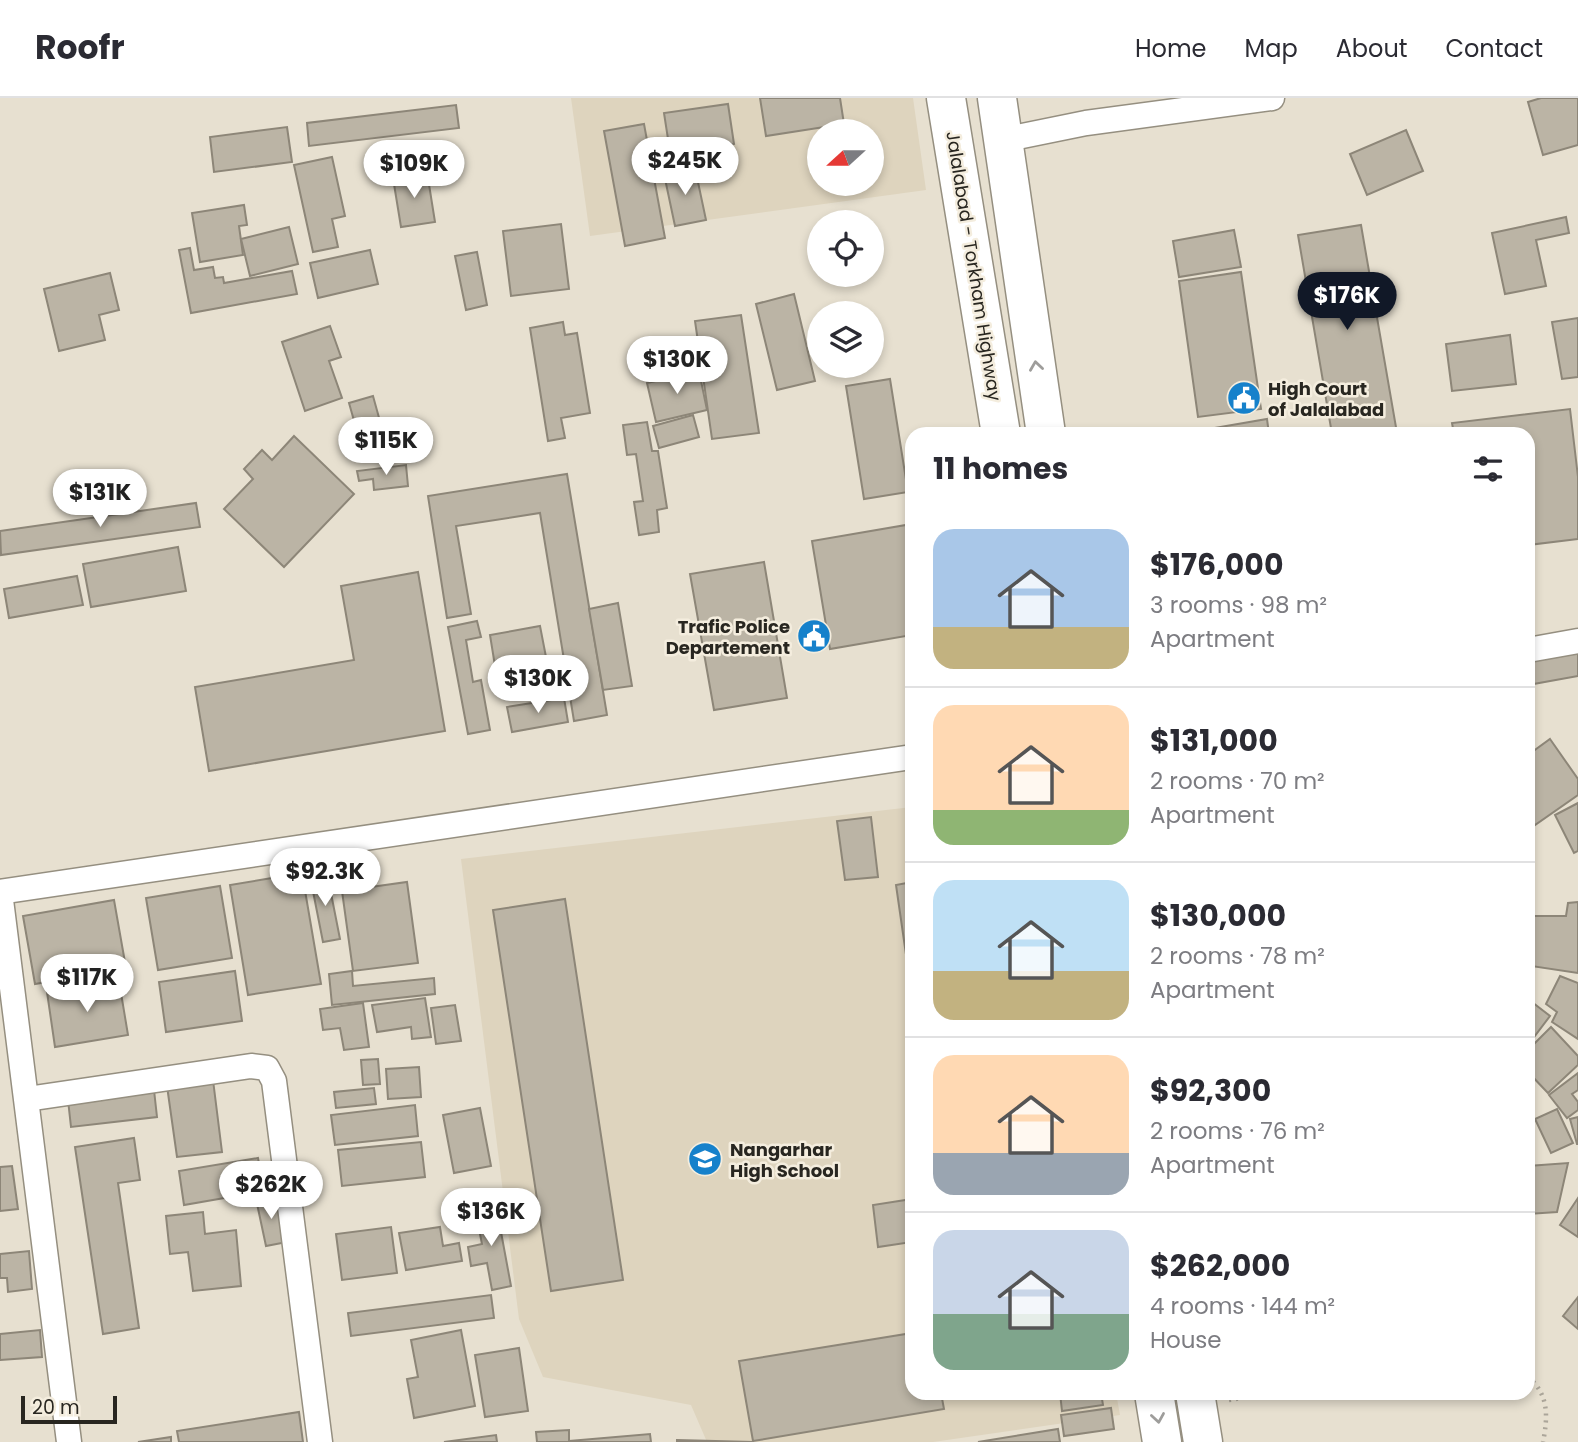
<!DOCTYPE html>
<meta charset="utf-8">
<style>
:root{--surface:#fff;--page:#f2f2f3;--text:#2b2b33;--muted:#7c7c81;--line:#e1e1e2;--accent:#111827}
body{margin:0;font-family:Poppins,sans-serif;background:var(--page);color:var(--text);height:100vh;display:flex;flex-direction:column;font-size:26px;white-space:nowrap}
*{box-sizing:border-box;margin:0}
p{font-size:23px;color:var(--muted)}
.icon{flex:none;width:38px;height:38px;fill:none;stroke:currentColor;stroke-width:2;stroke-linecap:round;stroke-linejoin:round}
.map{position:relative;flex:1;overflow:hidden}
.details{position:absolute;left:905px;top:329px;width:630px;height:973px;display:flex;flex-direction:column;background:var(--surface);border-radius:21px;box-shadow:0 4px 10px #0003}
.details>*{flex:none}
.needle{width:46px;rotate:249deg}
.tools{position:absolute;left:807px;top:21px;display:grid;gap:14px}
.tools a{display:grid;place-items:center;width:77px;height:77px;border-radius:50%;background:var(--surface);box-shadow:0 4px 10px #0003;font-size:35px}
.scale{position:absolute;left:21px;bottom:18px;width:96px;box-sizing:border-box;padding-left:7px;border:4px solid #282620;border-top:0;font-size:19px;line-height:24px;white-space:nowrap;color:#282620;-webkit-text-stroke:5px #f4edde;paint-order:stroke}
.price{position:absolute;translate:-50% -60px;padding:0 16px;border-radius:24px;background:#fff;color:#222;font-size:23px;line-height:46px;filter:drop-shadow(0 2px 4px #0008)}
.price::after{content:'';position:absolute;left:50%;top:42px;width:21px;height:16px;margin-left:-10px;background:inherit;clip-path:polygon(0 0,100% 0,50% 100%)}
.price.on{background:var(--accent);color:#fff}
ul{padding:0;list-style:none}
li{display:flex;align-items:center;gap:21px;height:175px;padding:0 28px}
li+li{border-top:2px solid var(--line)}
li span{display:grid;place-items:center;flex:none;width:196px;height:140px;border-radius:21px;color:#555}
li>.icon{margin-inline-start:auto}
span .icon{width:84px;height:84px;fill:#fffc;stroke-width:1}
li b{font-size:30px}
h2{display:flex;justify-content:space-between;align-items:center;height:84px;padding:0 28px;font-size:30px}
header{display:flex;align-items:center;gap:42px;box-sizing:border-box;height:98px;padding:0 35px;background:var(--surface);border-bottom:2px solid var(--line)}
header strong{font-size:33px}
nav{display:flex;gap:38px;margin-inline-start:auto;font-size:24px}
.map>svg:first-child{display:block}
.built{fill:#ded4be;fill-rule:evenodd}
.building{fill:#bbb4a5;stroke:#8d8678;stroke-width:2}
.lines{fill:none;stroke-linecap:round;stroke-linejoin:round}
.minor-casing{stroke:#958f80;stroke-width:27}
.trunk-casing{stroke:#958f80;stroke-width:41}
.path{stroke:#aba599;stroke-width:4.5;stroke-dasharray:2 5;stroke-linecap:butt}
.minor{stroke:#fff;stroke-width:24}
.trunk{stroke:#fff;stroke-width:38}
.oneway{stroke:#9e9d9b}
.labels{text-anchor:middle;dominant-baseline:central;stroke-width:5;stroke-linejoin:round;paint-order:stroke}
.street-label{font-size:18px;fill:#282620;stroke:#f4edde}
.poi-label{font-size:18px;font-weight:bold;fill:#282620;stroke:#f4edde;text-anchor:start}
</style>
<header>
<strong>Roofr</strong>
<nav><a>Home</a><a>Map</a><a>About</a><a>Contact</a></nav>
</header>
<div class="map">
<svg width="1578" height="1344" viewBox="0 0 1578 1344">
<rect width="100%" height="100%" fill="#e7e0d0"/>
<!-- built -->
<g class="built">
<path d="M571,0H913L926,92L590,138ZM819,33H872V86H819Z"/>
<path d="M912,709V1295H1116L1120,1317L933,1344H707L691,1307L543,1279L519,1221L461,761Z"/>
</g>
<!-- building -->
<g class="building">
<path d="M760,0H840L844,26L766,38Z"/>
<path d="M1541,0H1578V47L1543,57L1528,4Z"/>
<path d="M728,6L734,46L670,54L664,15Z"/>
<path d="M456,7L459,30L309,48L307,25Z"/>
<path d="M644,26L665,140L625,148L604,33Z"/>
<path d="M287,29L292,64L214,74L210,39Z"/>
<path d="M1406,32L1423,73L1367,97L1350,56Z"/>
<path d="M332,59L345,118L332,121L338,149L313,154L294,67Z"/>
<path d="M695,70L706,122L675,128L664,76Z"/>
<path d="M427,74L435,124L401,129L393,80Z"/>
<path d="M244,107L247,127L239,128L243,157L200,164L192,115Z"/>
<path d="M1566,119L1569,135L1536,142L1546,188L1505,196L1492,135Z"/>
<path d="M561,126L569,191L511,198L503,133Z"/>
<path d="M1361,127L1397,335L1392,336H1332L1298,137Z"/>
<path d="M289,129L298,166L250,178L241,141Z"/>
<path d="M1234,132L1241,169L1179,179L1173,143Z"/>
<path d="M190,150L194,172L213,169L215,180L223,179L224,185L292,173L297,196L191,215L179,152Z"/>
<path d="M370,152L378,186L318,200L310,165Z"/>
<path d="M477,154L487,207L466,212L455,158Z"/>
<path d="M1241,174L1261,311L1198,319L1179,183Z"/>
<path d="M110,175L119,212L99,217L105,242L59,253L44,191Z"/>
<path d="M794,196L815,283L777,292L756,206Z"/>
<path d="M741,217L759,335L712,341L695,223Z"/>
<path d="M1578,220V279L1562,281L1552,224Z"/>
<path d="M563,224L565,237L577,235L590,315L561,320L565,340L548,343L530,230Z"/>
<path d="M330,228L341,259L329,263L342,300L305,313L282,244Z"/>
<path d="M1510,237L1516,286L1452,293L1446,246Z"/>
<path d="M699,273L707,312L656,324L647,285Z"/>
<path d="M890,281L908,394L864,401L846,288Z"/>
<path d="M373,298L386,345L362,351L349,305Z"/>
<path d="M1570,311L1578,379V441L1528,447V336H1454L1452,325Z"/>
<path d="M693,317L699,339L659,350L653,328Z"/>
<path d="M1267,321L1269,336H1198L1197,333Z"/>
<path d="M647,324L652,353H658L667,410L657,412L659,434L639,437L634,404L643,403L636,356L627,357L623,327Z"/>
<path d="M294,338L354,396L284,469L224,411L253,381L244,371L262,352L272,362Z"/>
<path d="M406,367L408,388L374,392L373,381L359,383L357,373Z"/>
<path d="M567,376L607,617L574,623L540,415L456,428L471,516L447,520L428,398Z"/>
<path d="M196,405L200,429L1,457L0,433Z"/>
<path d="M906,427L912,460V537L830,551L812,443Z"/>
<path d="M178,449L186,493L91,509L83,466Z"/>
<path d="M764,464L787,600L714,612L690,476Z"/>
<path d="M418,474L445,633L209,673L195,589L354,562L341,488Z"/>
<path d="M77,478L83,507L9,520L4,491Z"/>
<path d="M618,505L632,588L603,592L589,511Z"/>
<path d="M477,523L481,539L466,542L473,584L481,582L490,632L468,636L448,529Z"/>
<path d="M540,528L546,559L495,568L490,537Z"/>
<path d="M1578,548V578L1528,587V557Z"/>
<path d="M564,600L568,624L512,634L507,609Z"/>
<path d="M1550,641L1578,681V697L1535,727L1528,716V657Z"/>
<path d="M1578,705V753L1574,755L1555,717Z"/>
<path d="M871,719L878,779L845,782L837,723Z"/>
<path d="M302,775L321,886L248,897L230,787Z"/>
<path d="M327,775L340,841L323,844L310,778Z"/>
<path d="M407,784L418,865L353,873L342,793Z"/>
<path d="M912,784V898L896,787Z"/>
<path d="M220,788L232,860L158,872L146,800Z"/>
<path d="M565,801L623,1182L551,1193L493,812Z"/>
<path d="M114,802L126,870L35,886L23,818Z"/>
<path d="M1578,804V875L1531,868V818H1566L1568,805Z"/>
<path d="M235,873L242,923L166,934L159,884Z"/>
<path d="M352,873L353,888L434,880L435,896L332,907L329,876Z"/>
<path d="M1560,878L1578,885V941L1552,924L1557,914L1546,906Z"/>
<path d="M119,883L128,937L55,949L47,894Z"/>
<path d="M425,900L431,939L412,941L411,929L377,934L372,907Z"/>
<path d="M1528,901L1550,918L1528,947Z"/>
<path d="M363,905L369,949L344,952L340,930L323,932L320,911Z"/>
<path d="M455,907L461,943L436,946L431,910Z"/>
<path d="M1551,929L1578,958V967L1548,995L1528,974V952Z"/>
<path d="M378,961L380,986L363,987L361,962Z"/>
<path d="M419,969L421,999L388,1001L386,971Z"/>
<path d="M1578,975V992L1572,996L1578,1004V1012L1567,1020L1549,997Z"/>
<path d="M213,982L222,1054L177,1059L167,988Z"/>
<path d="M374,990L376,1006L336,1010L334,994Z"/>
<path d="M154,992L157,1019L71,1029L68,1002Z"/>
<path d="M415,1007L418,1038L335,1047L331,1017Z"/>
<path d="M480,1010L491,1068L454,1075L443,1017Z"/>
<path d="M1557,1011L1573,1045L1551,1055L1535,1021Z"/>
<path d="M1578,1019V1046H1577L1570,1021Z"/>
<path d="M1528,1025L1531,1055L1528,1056Z"/>
<path d="M134,1040L140,1082L118,1085L139,1230L103,1236L75,1049Z"/>
<path d="M421,1044L425,1079L342,1088L338,1052Z"/>
<path d="M258,1060L264,1093L184,1107L179,1073Z"/>
<path d="M1568,1065L1557,1114L1528,1116V1068Z"/>
<path d="M12,1068L18,1111L0,1113V1069Z"/>
<path d="M277,1097L287,1144L266,1148L256,1101Z"/>
<path d="M1578,1100V1139L1560,1127Z"/>
<path d="M912,1101V1144L878,1149L873,1107Z"/>
<path d="M496,1107L511,1188L492,1192L487,1165L471,1168L468,1149L482,1146L475,1111Z"/>
<path d="M203,1114L205,1136L236,1132L241,1188L193,1193L188,1154L170,1156L166,1118Z"/>
<path d="M391,1129L397,1175L342,1182L336,1136Z"/>
<path d="M440,1129L443,1148L459,1145L462,1163L406,1172L399,1135Z"/>
<path d="M29,1153L32,1191L8,1194L7,1180H0V1156Z"/>
<path d="M491,1197L494,1220L351,1238L348,1215Z"/>
<path d="M1578,1199V1231L1563,1218Z"/>
<path d="M40,1232L42,1259L0,1262V1236Z"/>
<path d="M461,1232L475,1308L414,1320L407,1281L418,1279L411,1242Z"/>
<path d="M912,1235V1295H941L944,1311L753,1343L739,1263Z"/>
<path d="M519,1250L528,1313L485,1319L475,1257Z"/>
<path d="M1060,1295H1101L1103,1307L1062,1313Z"/>
<path d="M1111,1310L1114,1331L1064,1338L1061,1317Z"/>
<path d="M299,1314L303,1344H179L177,1333Z"/>
<path d="M1058,1331L1060,1344H978Z"/>
<path d="M569,1332V1343L650,1336L651,1344H537L536,1334Z"/>
<path d="M496,1337L497,1344H444Z"/>
<path d="M171,1339V1344H138Z"/>
<path d="M677,1342L754,1344H677Z"/>
</g>
<g class="lines">
<!-- minor casing -->
<g class="minor-casing">
<g id="minor">
<path d="M1003,42L1086,25L1272,0"/>
<path d="M1528,552L1578,543"/>
<path d="M0,794L912,659"/>
<path d="M0,794L69,1344"/>
<path d="M27,1001L251,968L267,970L274,983L320,1344"/>
</g>
</g>
<!-- trunk casing -->
<g class="trunk-casing">
<g id="trunk">
<path d="M946,0L1001,336"/>
<path d="M997,0L1046,336"/>
<path d="M1154,1295L1162,1344"/>
<path d="M1195,1295L1203,1344"/>
</g>
</g>
<!-- path -->
<g class="path">
<path d="M1528,1279C1549,1296 1548,1319 1543,1344"/>
<path d="M1229,1302L1275,1295"/>
</g>
<!-- minor -->
<use href="#minor" class="minor"/>
<!-- trunk -->
<use href="#trunk" class="trunk"/>
</g>
<!-- one-way arrows -->
<defs><path id="oneway-chevron" d="M-2-3.5L2.5 0L-2 3.5" fill="none" stroke-width="1.6" stroke-linecap="round" stroke-linejoin="round" transform="scale(1.75)"/></defs>
<g class="oneway">
<use href="#oneway-chevron" transform="translate(1036 268) rotate(-98)"/>
<use href="#oneway-chevron" transform="translate(1158 1320) rotate(81)"/>
</g>
<!-- icons -->
<defs>
<g id="civic-disc" transform="scale(1.75)"><circle r="9.5" fill="#1681cb" stroke="#f4edde"/><path d="M-.6-6.5H3V-4.5H.6V-3L4-1V1h2V6H-6V1h2V-1L-.6-3ZM-1.2 2.5V6h2.4V2.5Z" fill="#fff"/></g>
<g id="school-disc" transform="scale(1.75)"><circle r="9.5" fill="#1681cb" stroke="#f4edde"/><path d="M0-5L7-2L0 1L-7-2ZM-4 1L0 2.5L4 1V4Q0 6-4 4Z" fill="#fff"/></g>
</defs>
<g fill-rule="evenodd">
<use href="#civic-disc" x="1244" y="300"/>
<use href="#civic-disc" x="814" y="538"/>
<use href="#school-disc" x="705" y="1061"/>
</g>
<g class="labels">
<!-- street labels -->
<g class="street-label">
<text transform="translate(974 168) rotate(81)">Jalalabad - Torkham Highway</text>
</g>
<!-- poi labels -->
<g class="poi-label">
<text x="1268" y="290">High Court<tspan x="1268" dy="21">of Jalalabad</tspan></text>
<text x="790" y="528" text-anchor="end">Trafic Police<tspan x="790" dy="21">Departement</tspan></text>
<text x="730" y="1051">Nangarhar<tspan x="730" dy="21">High School</tspan></text>
</g>
</g>
</svg>
<div class="tools">
<a><svg class="needle" viewBox="-14 -14 28 28"><path d="M0-13l5 13h-10z" fill="#e53935"/><path d="M0 13l5-13h-10z" fill="#7c7c81"/></svg></a>
<a><svg class="icon" aria-label="locate" viewBox="0 0 24 24"><circle cx="12" cy="12" r="6"/><path d="M12 2v4M12 18v4M2 12h4M18 12h4"/></svg></a>
<a><svg class="icon" aria-label="layers" viewBox="0 0 24 24"><path d="M12 4l9 5-9 5-9-5zM3 14l9 5 9-5"/></svg></a>
</div>
<div class="scale">20 m</div>
<b class="price" style="left:685px;top:99px">$245K</b>
<b class="price" style="left:414px;top:102px">$109K</b>
<b class="price on" style="left:1347px;top:234px">$176K</b>
<b class="price" style="left:677px;top:298px">$130K</b>
<b class="price" style="left:386px;top:379px">$115K</b>
<b class="price" style="left:100px;top:431px">$131K</b>
<b class="price" style="left:538px;top:617px">$130K</b>
<b class="price" style="left:325px;top:810px">$92.3K</b>
<b class="price" style="left:87px;top:916px">$117K</b>
<b class="price" style="left:271px;top:1123px">$262K</b>
<b class="price" style="left:491px;top:1150px">$136K</b>
<section class="details">
<h2>11 homes<svg class="icon" aria-label="filters" viewBox="0 0 24 24"><path d="M4 7h16M4 17h16"/><circle cx="9" cy="7" r="2"/><circle cx="15" cy="17" r="2"/></svg></h2>
<ul>
<li><span style="background:linear-gradient(#a9c7e8 70%,#c2b280 0)"><svg class="icon" aria-label="home" viewBox="0 0 24 24"><path d="M3 11l9-7 9 7M6 9v11h12V9"/></svg></span><div><b>$176,000</b><p>3 rooms · 98 m²</p><p>Apartment</p></div></li>
<li><span style="background:linear-gradient(#ffd9b3 75%,#8fb573 0)"><svg class="icon" aria-label="home" viewBox="0 0 24 24"><path d="M3 11l9-7 9 7M6 9v11h12V9"/></svg></span><div><b>$131,000</b><p>2 rooms · 70 m²</p><p>Apartment</p></div></li>
<li><span style="background:linear-gradient(#bfe0f5 65%,#c2b280 0)"><svg class="icon" aria-label="home" viewBox="0 0 24 24"><path d="M3 11l9-7 9 7M6 9v11h12V9"/></svg></span><div><b>$130,000</b><p>2 rooms · 78 m²</p><p>Apartment</p></div></li>
<li><span style="background:linear-gradient(#ffd9b3 70%,#9aa5b1 0)"><svg class="icon" aria-label="home" viewBox="0 0 24 24"><path d="M3 11l9-7 9 7M6 9v11h12V9"/></svg></span><div><b>$92,300</b><p>2 rooms · 76 m²</p><p>Apartment</p></div></li>
<li><span style="background:linear-gradient(#c9d6e8 60%,#7fa58c 0)"><svg class="icon" aria-label="home" viewBox="0 0 24 24"><path d="M3 11l9-7 9 7M6 9v11h12V9"/></svg></span><div><b>$262,000</b><p>4 rooms · 144 m²</p><p>House</p></div></li>
</ul>
</section>
</div>
